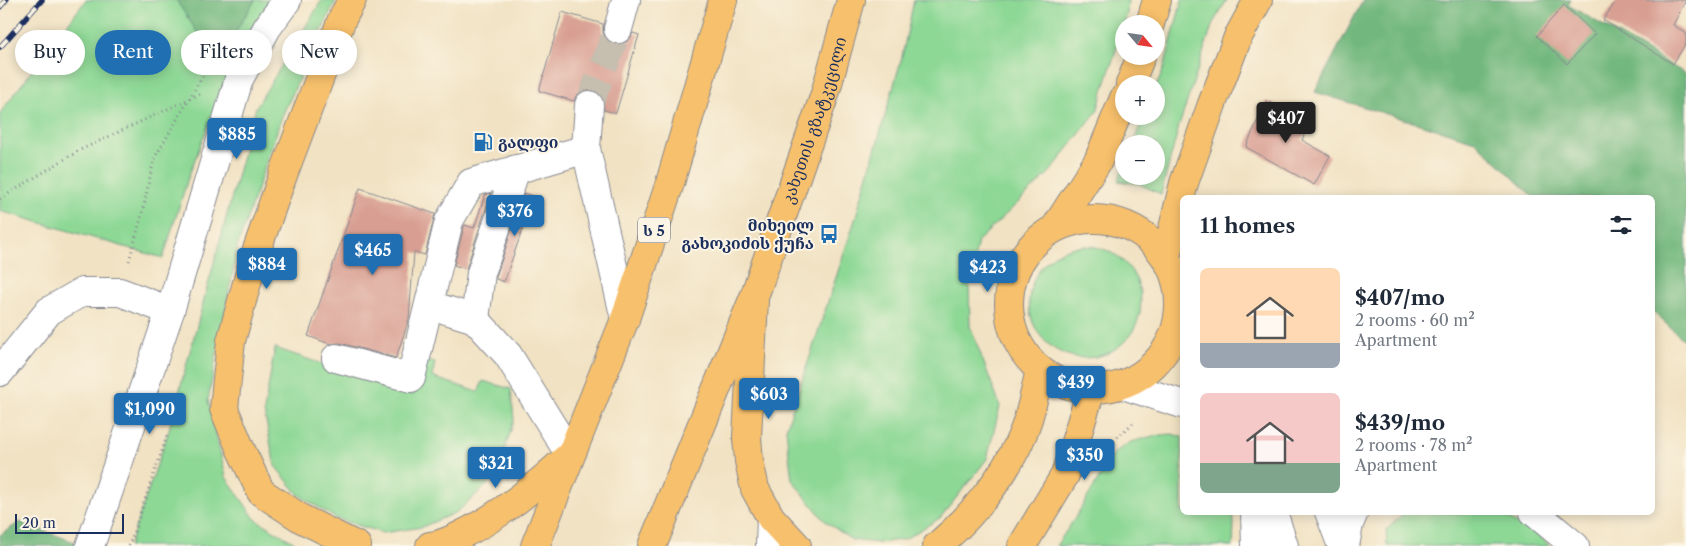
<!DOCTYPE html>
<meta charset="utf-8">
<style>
:root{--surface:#fff;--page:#f2f2f3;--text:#1f2937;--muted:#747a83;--accent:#1f6fb2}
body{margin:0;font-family:"Libre Caslon Text","Noto Serif Georgian",serif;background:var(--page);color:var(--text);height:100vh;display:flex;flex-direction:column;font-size:19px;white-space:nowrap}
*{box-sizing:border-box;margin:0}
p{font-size:16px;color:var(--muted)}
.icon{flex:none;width:28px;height:28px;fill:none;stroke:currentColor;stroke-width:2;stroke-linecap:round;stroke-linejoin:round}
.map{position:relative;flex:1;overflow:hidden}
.side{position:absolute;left:1180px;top:195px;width:475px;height:320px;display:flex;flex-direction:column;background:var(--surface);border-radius:8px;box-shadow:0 2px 12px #0003}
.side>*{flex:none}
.hud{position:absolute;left:15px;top:30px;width:475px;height:45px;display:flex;gap:10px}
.needle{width:32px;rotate:119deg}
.tools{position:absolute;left:1115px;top:15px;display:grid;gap:10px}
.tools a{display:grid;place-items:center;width:50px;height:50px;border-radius:50%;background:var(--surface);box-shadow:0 2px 12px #0003;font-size:25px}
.scale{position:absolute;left:15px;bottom:12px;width:109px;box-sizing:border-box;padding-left:5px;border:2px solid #1b2f5e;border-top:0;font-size:14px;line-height:18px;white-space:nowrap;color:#1b2f5e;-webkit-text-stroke:4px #fcf5e5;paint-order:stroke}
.price{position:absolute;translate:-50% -42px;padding:0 11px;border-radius:5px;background:var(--accent);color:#fff;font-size:16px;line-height:32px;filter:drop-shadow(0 1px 2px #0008)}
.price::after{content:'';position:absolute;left:50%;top:30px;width:15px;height:11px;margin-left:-8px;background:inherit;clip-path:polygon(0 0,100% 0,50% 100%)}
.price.current{background:#222;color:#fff}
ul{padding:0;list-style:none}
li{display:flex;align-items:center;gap:15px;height:125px;padding:0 20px}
li span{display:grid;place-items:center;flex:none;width:140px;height:100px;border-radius:8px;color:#555}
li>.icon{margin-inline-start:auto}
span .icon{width:60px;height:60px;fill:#fffc;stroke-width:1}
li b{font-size:21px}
h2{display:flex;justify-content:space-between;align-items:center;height:60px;padding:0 20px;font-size:21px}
.chip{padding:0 18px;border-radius:22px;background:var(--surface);box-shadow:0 2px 12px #0003;font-size:18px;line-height:45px}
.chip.current{background:var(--accent);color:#fff}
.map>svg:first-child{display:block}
.green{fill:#8dd895;stroke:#54847a}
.forest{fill:#72b87e;stroke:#46746e}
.building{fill:#d89e92}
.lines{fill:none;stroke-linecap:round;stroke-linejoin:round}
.minor-tunnel{stroke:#c6beaf;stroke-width:28;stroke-dasharray:28 14;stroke-linecap:butt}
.minor-casing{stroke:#868890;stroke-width:30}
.major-casing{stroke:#868890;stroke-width:30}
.highway-casing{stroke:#868890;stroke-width:30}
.path{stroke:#868890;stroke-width:3;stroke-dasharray:1 4;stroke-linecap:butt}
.minor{stroke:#fff;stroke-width:28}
.major{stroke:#f7c06c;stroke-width:28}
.highway{stroke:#f7c06c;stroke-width:28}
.rail-casing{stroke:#1b2f5e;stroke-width:5.5}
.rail{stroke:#fcf5e5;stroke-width:4;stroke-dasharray:11;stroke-linecap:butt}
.labels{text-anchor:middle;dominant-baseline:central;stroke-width:4;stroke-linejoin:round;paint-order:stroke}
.shield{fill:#fcf5e5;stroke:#5e6a86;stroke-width:1}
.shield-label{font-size:15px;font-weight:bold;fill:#1b2f5e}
.street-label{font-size:16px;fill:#1b2f5e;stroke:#fcf5e5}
.poi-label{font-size:16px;font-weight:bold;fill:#1b2f5e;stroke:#fcf5e5;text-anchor:start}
</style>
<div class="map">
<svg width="1686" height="546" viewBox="0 0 1686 546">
<rect width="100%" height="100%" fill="#fcf5e5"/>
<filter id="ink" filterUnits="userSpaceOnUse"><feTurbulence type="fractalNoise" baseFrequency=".02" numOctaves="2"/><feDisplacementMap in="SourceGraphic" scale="10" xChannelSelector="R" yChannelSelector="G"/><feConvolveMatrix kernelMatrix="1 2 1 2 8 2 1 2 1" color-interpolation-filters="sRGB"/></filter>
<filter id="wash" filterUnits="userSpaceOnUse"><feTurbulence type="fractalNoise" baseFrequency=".0096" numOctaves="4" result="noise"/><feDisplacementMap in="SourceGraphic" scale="20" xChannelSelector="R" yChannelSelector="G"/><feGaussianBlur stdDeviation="1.12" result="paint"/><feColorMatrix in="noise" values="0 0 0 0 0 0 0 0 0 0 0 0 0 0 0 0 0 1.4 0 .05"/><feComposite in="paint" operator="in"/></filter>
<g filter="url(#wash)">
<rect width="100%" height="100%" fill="#f1e2c3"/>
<!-- green -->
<g class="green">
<path d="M86,0H176L202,39L233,36L255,0H269L230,68L189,175L163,258L0,211V113Z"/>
<path d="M322,0H336L282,116L238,245L208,400L226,477L255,519L300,546H129L168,433L256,107Z"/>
<path d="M914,0H1128L1127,14L1097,111L1050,172L978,241L969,283L970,326L1000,406L987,459L940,518L905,539L879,543L852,540L825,521L792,480L786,429L854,223L902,57Z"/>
<path d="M1182,0H1227L1213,23L1179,126L1161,194L1139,184L1118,181L1124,166V176H1156V144H1133L1144,116H1156V87L1164,68Z"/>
<circle cx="1085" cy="302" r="56"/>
<path d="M275,348L413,395L424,360L435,363L432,377L478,392L483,381L511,389L514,420L501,461L486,486L457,512L422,527L383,533L335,518L299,495L275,466L264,411Z"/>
<path d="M1172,434L1182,437V512L1232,513L1234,522L1233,546H1056L1075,518L1115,452L1131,442L1153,436Z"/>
<path d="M1405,512L1499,513L1542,538L1550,546H1387L1386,530Z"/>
</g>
<!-- forest -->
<g class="forest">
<path d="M176,0H255L233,36L202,39Z"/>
<path d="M1363,0H1571L1568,5L1686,74V342L1653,312L1652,198L1533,197L1475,141L1315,92Z"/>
<path d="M20,522L77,543L76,546H0V535Z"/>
</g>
<g id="blocks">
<!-- building -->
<g class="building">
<path d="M1617,0H1686L1673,25L1686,33V43L1673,64L1603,20Z"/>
<path d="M1564,5L1595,34L1567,64L1537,36Z"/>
<path d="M562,12L603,24V33L607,40L613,44H622L629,40L633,33L639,35L616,113L604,110L603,98L598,92L591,90L582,91L576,96L574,101L539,91Z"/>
<path d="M1266,101L1296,114L1293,120L1308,126L1302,140L1330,156L1314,185L1246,147Z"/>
<path d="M360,188L435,214L425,255L414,252L409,319L396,358L340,343L330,344L308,336Z"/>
<path d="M491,193L466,269L454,265L464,227L465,225L474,228L485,195Z"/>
<path d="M524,193L534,197L504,282L496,279V277Z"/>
</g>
</g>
</g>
<g filter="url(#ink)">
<use href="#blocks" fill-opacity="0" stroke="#868890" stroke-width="1"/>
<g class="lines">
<!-- minor-tunnel -->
<path class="minor-tunnel" d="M589,105L618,29"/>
<!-- minor casing -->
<g class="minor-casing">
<g id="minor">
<path d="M618,29L626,0"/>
<path d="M589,105L586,149L625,319"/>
<path d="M516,169L481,273L475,319L508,355L570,455"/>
<path d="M1173,270L1182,272"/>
<path d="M430,305L475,319"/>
<path d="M1177,325L1182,331"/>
<path d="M336,358L411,378L449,221L471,183L586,149"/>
<path d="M0,372L49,311L82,292H120L170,311"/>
<path d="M1123,385L1182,404"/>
<path d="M1255,512L1256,546"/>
<path d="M1273,512L1284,546"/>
<path d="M1329,512L1342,546"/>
<path d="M1534,512L1575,546"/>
<path d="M90,546L170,311L239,79L267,28L287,0"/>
<path d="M770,546L771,518"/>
<path d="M1345,546L1349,524L1354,512"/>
</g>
</g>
<!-- major casing -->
<g class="major-casing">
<g id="major">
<path d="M352,0L342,19L283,175L253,261L231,341L224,409L241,450L261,492L302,519L357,546"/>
<path d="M1150,24L1157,0"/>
<path d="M1130,84L1141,56"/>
<circle cx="1094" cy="304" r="85"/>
<path d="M1055,228L1098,161L1124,98"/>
<path d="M1166,257L1184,183L1212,104L1238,37L1258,0"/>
<path d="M754,300L747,438L749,461L755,489L771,518L797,546"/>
<path d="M430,546C441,545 449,541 459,536C501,516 536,486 570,455"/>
<path d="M937,546C974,515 1014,466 1028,419C1033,403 1036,387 1040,370"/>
<path d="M1022,546L1065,475L1091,390"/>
</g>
</g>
<!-- highway casing -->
<g class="highway-casing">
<g id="highway">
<path d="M535,546L625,319L670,183L723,0"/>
<path id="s1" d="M652,546L754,297L825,94L851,0"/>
</g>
</g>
<!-- path -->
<g class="path">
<path d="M0,199L78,151L200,94"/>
<path d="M129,261L141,218L154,159L205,72"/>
<path d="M1110,444L1133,423"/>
<path d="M129,546L168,433"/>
</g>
<!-- minor -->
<use href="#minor" class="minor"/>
<!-- major -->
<use href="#major" class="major"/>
<!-- highway -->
<use href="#highway" class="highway"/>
<!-- rail casing -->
<g class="rail-casing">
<g id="rail">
<path d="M0,7L6,0"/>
<path d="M0,47L42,0"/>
</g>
</g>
<!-- rail -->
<use href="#rail" class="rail"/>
</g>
</g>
<!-- icons -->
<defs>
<g id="fuel-bare" transform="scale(1.5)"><path d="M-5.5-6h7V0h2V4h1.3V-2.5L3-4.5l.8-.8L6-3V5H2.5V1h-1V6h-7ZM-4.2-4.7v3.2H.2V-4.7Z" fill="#1f6fb2" stroke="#fcf5e5" stroke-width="2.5" paint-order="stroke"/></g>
<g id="bus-bare" transform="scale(1.5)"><path d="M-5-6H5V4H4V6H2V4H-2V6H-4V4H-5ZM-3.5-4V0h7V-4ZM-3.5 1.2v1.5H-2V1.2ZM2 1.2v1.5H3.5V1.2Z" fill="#1f6fb2" stroke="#fcf5e5" stroke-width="2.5" paint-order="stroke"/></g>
</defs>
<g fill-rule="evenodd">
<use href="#fuel-bare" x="483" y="142"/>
<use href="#bus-bare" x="829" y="234"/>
</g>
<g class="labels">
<!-- shield labels -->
<rect class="shield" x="638" y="217.5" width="32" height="25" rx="4"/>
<g class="shield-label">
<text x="654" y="230">ს 5</text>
</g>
<!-- street labels -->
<g class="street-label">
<text stroke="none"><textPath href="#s1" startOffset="456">კახეთის გზატკეცილი</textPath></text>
</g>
<!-- poi labels -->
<g class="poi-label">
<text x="498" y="142">გალფი</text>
<text x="814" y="225" text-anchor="end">მიხეილ<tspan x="814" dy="18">გახოკიძის ქუჩა</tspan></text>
</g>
</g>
</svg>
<div class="tools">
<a><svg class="needle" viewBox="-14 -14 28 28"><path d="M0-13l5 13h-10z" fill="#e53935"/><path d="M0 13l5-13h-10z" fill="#747a83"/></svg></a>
<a>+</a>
<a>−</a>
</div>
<div class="scale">20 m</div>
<b class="price current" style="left:1286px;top:144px">$407</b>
<b class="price" style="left:237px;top:160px">$885</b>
<b class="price" style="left:515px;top:237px">$376</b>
<b class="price" style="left:373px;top:276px">$465</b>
<b class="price" style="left:267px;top:290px">$884</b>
<b class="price" style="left:988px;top:293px">$423</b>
<b class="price" style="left:1076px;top:408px">$439</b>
<b class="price" style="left:769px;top:420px">$603</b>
<b class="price" style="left:150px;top:435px">$1,090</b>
<b class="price" style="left:1085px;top:481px">$350</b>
<b class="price" style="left:496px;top:489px">$321</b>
<div class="hud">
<a class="chip">Buy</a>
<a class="chip current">Rent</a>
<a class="chip">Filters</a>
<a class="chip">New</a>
</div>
<section class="side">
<h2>11 homes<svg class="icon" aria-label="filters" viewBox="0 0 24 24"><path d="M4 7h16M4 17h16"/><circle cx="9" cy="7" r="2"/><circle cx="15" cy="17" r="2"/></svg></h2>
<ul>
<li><span style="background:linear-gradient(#ffd9b3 75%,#9aa5b1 0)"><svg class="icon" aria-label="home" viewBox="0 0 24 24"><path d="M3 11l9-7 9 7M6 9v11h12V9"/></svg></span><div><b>$407/mo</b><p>2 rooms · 60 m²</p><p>Apartment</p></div></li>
<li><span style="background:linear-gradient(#f6c9c9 70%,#7fa58c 0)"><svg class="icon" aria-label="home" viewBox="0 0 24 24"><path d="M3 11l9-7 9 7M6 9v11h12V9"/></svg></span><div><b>$439/mo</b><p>2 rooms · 78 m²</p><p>Apartment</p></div></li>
</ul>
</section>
</div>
